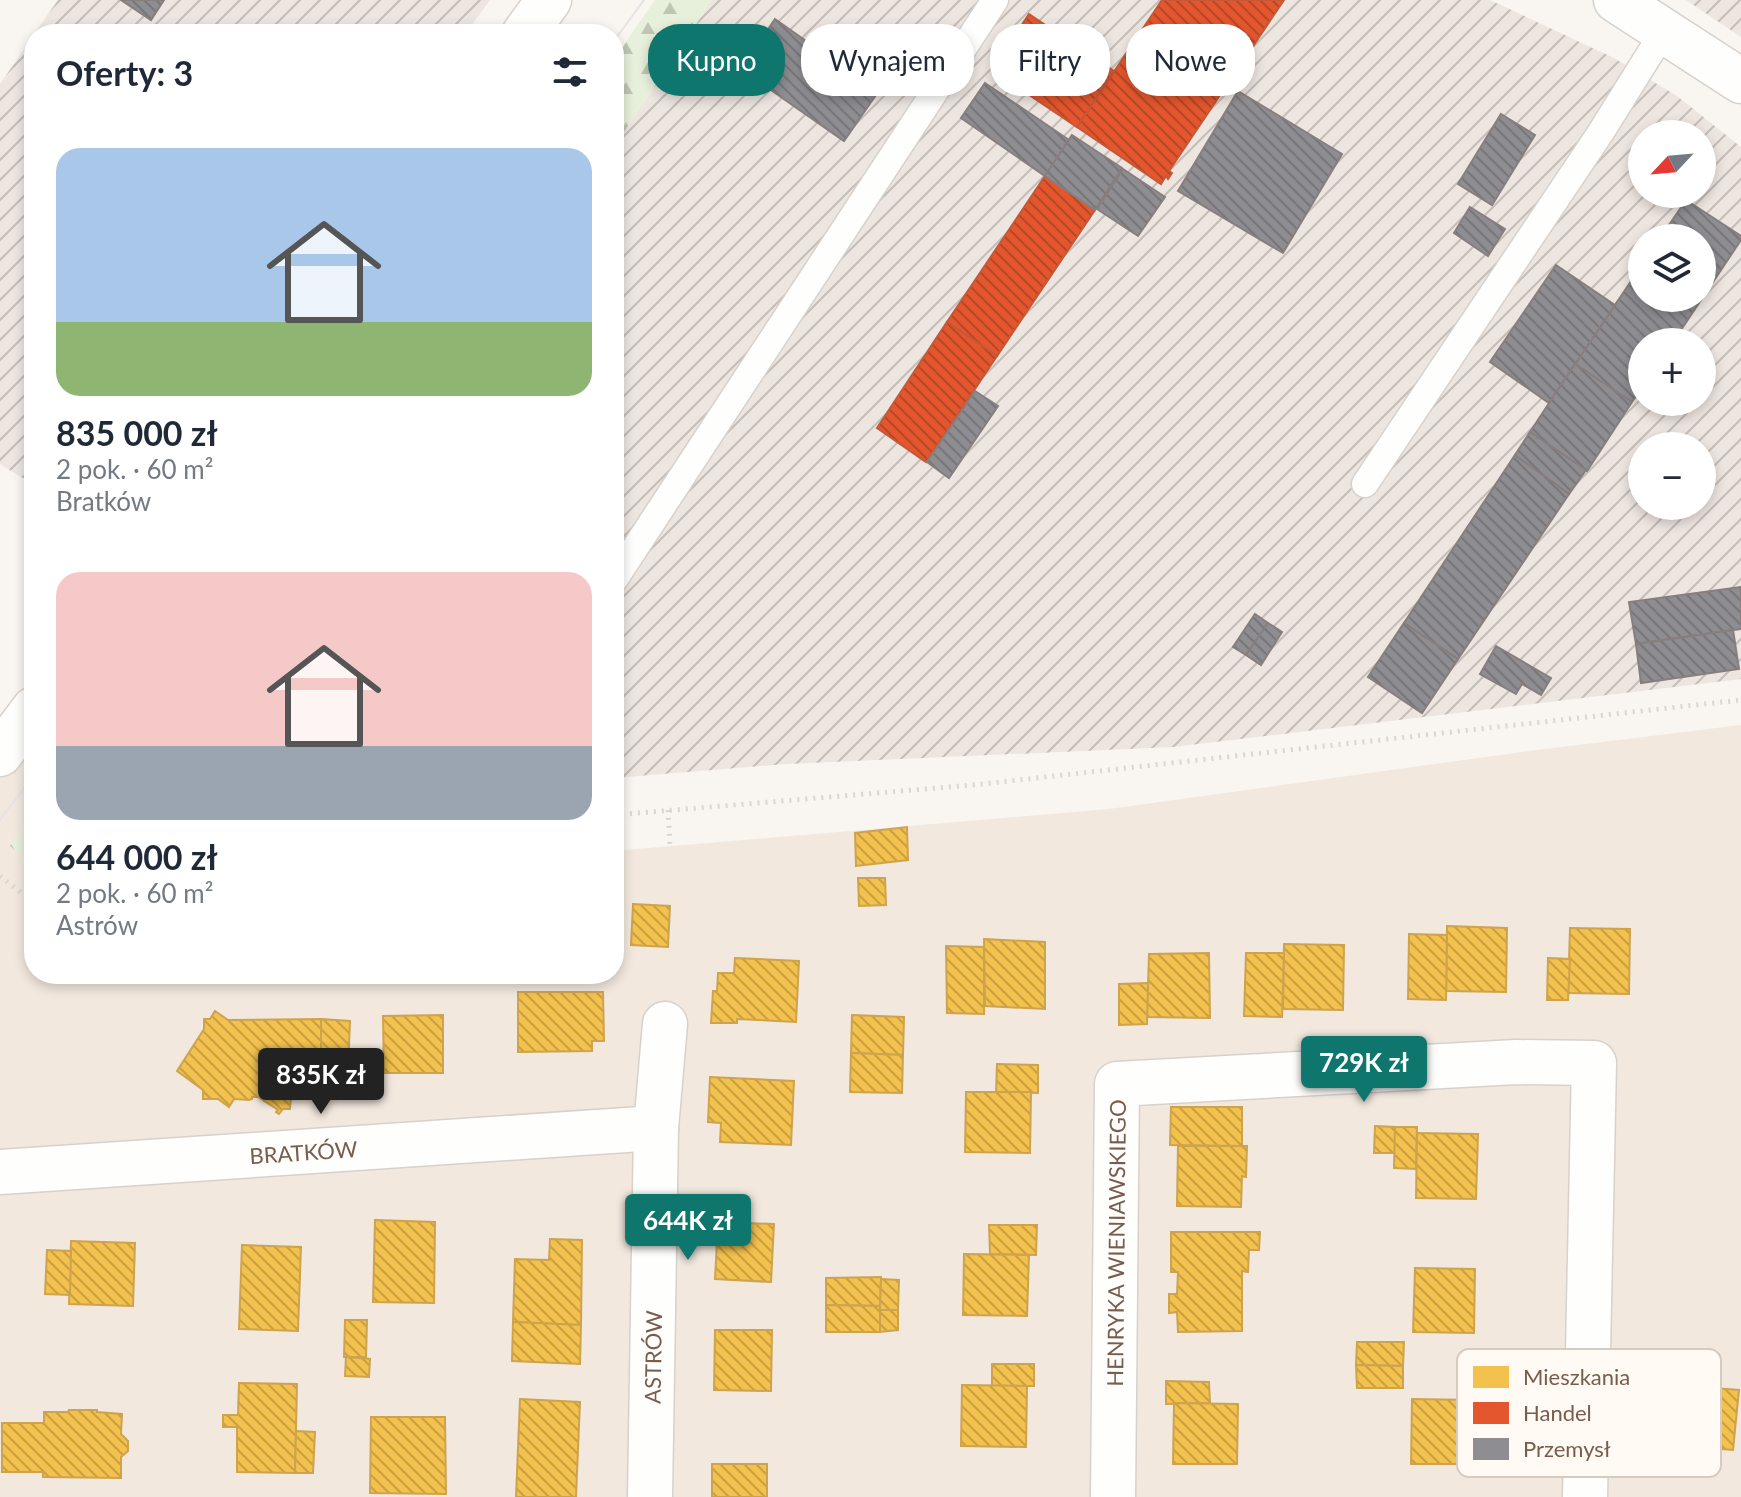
<!DOCTYPE html>
<html lang="pl">
<meta charset="utf-8">
<style>
:root{--surface:#fff;--page:#f2f2f3;--text:#1f2937;--muted:#747a83;--accent:#0f766e}
body{margin:0;font-family:Lato,sans-serif;background:var(--page);color:var(--text);height:100vh;display:flex;flex-direction:column;font-size:30px;white-space:nowrap}
*{box-sizing:border-box;margin:0}
p{font-size:26px;color:var(--muted)}
.icon{flex:none;width:44px;height:44px;fill:none;stroke:currentColor;stroke-width:2;stroke-linecap:round;stroke-linejoin:round}
.map{position:relative;flex:1;overflow:hidden}
.sheet{position:absolute;left:24px;top:24px;width:600px;height:960px;display:flex;flex-direction:column;background:var(--surface);border-radius:32px;box-shadow:0 4px 12px #0003}
.sheet>*{flex:none}
.banner{position:absolute;left:648px;top:24px;width:760px;height:72px;display:flex;gap:16px}
.needle{width:52px;rotate:244deg}
.tools{position:absolute;left:1628px;top:120px;display:grid;gap:16px}
.tools a{display:grid;place-items:center;width:88px;height:88px;border-radius:50%;background:var(--surface);box-shadow:0 4px 12px #0003;font-size:40px}
.price{position:absolute;translate:-50% -68px;padding:0 18px;border-radius:8px;background:var(--accent);color:#fff;font-size:26px;line-height:52px;filter:drop-shadow(0 2px 4px #0008)}
.price::after{content:'';position:absolute;left:50%;top:48px;width:24px;height:18px;margin-left:-12px;background:inherit;clip-path:polygon(0 0,100% 0,50% 100%)}
.price.selected{background:#222;color:#fff}
ul{padding:0;list-style:none}
li{display:grid;align-content:center;gap:16px;height:424px;padding:0 32px}
li span{display:grid;place-items:center;height:248px;border-radius:24px;color:#555}
li>.icon{margin-inline-start:auto}
span .icon{width:144px;height:144px;fill:#fffc;stroke-width:1}
li b{font-size:34px}
h2{display:flex;justify-content:space-between;align-items:center;height:96px;padding:0 32px;font-size:34px}
.chip{padding:0 28px;border-radius:32px;background:var(--surface);box-shadow:0 4px 12px #0003;font-size:28px;line-height:72px}
.chip.selected{background:var(--accent);color:#fff}
.map>svg:first-child{display:block}
.residential{fill:#f2e8de}
.industrial{fill:url(#industrial-furrows);fill-rule:evenodd}
.forest{fill:url(#forest-firs)}
.homes{fill:url(#homes-back-hatch);stroke:#cea34e;stroke-width:2}
.shops{fill:url(#shops-back-hatch);stroke:#c45837;stroke-width:2}
.industry{fill:url(#industry-back-hatch);stroke:#877e7d;stroke-width:2}
.lines{fill:none;stroke-linecap:round;stroke-linejoin:round}
.lane-casing{stroke:#d7d1cb;stroke-width:29}
.street-casing{stroke:#d7d1cb;stroke-width:47}
.secondary-casing{stroke:#d9d2cb;stroke-width:47}
.path{stroke:#dcd5d0;stroke-width:5;stroke-dasharray:2 6;stroke-linecap:butt}
.lane{stroke:#fefefd;stroke-width:26}
.street{stroke:#fefefd;stroke-width:44}
.secondary{stroke:#fefefd;stroke-width:44}
.tram{stroke:#e6e3e7;stroke-width:2}
.labels{text-anchor:middle;dominant-baseline:central;stroke-width:8;stroke-linejoin:round;paint-order:stroke}
.street-label{font-size:22px;fill:#7a5c4d;stroke:#fffaf3}
.key{fill:#fffaf3;stroke:#d7cbc1;stroke-width:2}
.key-label{font-size:22px;fill:#7a5c4d}
</style>
<div class="map">
<svg width="1741" height="1497" viewBox="0 0 1741 1497">
<defs>
<pattern id="industrial-furrows" width="10" height="10" patternUnits="userSpaceOnUse" patternTransform="scale(2)"><rect width="10" height="10" fill="#ede5e0"/><path d="M-1 1l2-2M0 10L10 0M9 11l2-2" fill="none" stroke="#c5bdb8"/></pattern>
<pattern id="forest-firs" width="22" height="20" patternUnits="userSpaceOnUse" patternTransform="scale(2)"><rect width="22" height="20" fill="#e7f0db"/><path d="M5 1l3.5 6h-7zM16 11l3.5 6h-7z" fill="#c0c6b4"/></pattern>
<pattern id="homes-back-hatch" width="6" height="6" patternUnits="userSpaceOnUse" patternTransform="scale(2)"><rect width="6" height="6" fill="#f2c14e"/><path d="M-1 5l2 2M0 0l6 6M5-1l2 2" fill="none" stroke="#c9a043"/></pattern>
<pattern id="shops-back-hatch" width="6" height="6" patternUnits="userSpaceOnUse" patternTransform="scale(2)"><rect width="6" height="6" fill="#e4572e"/><path d="M-1 5l2 2M0 0l6 6M5-1l2 2" fill="none" stroke="#b44828"/></pattern>
<pattern id="industry-back-hatch" width="6" height="6" patternUnits="userSpaceOnUse" patternTransform="scale(2)"><rect width="6" height="6" fill="#8d8d92"/><path d="M-1 5l2 2M0 0l6 6M5-1l2 2" fill="none" stroke="#787679"/></pattern>
</defs>
<rect width="100%" height="100%" fill="#f9f5f0"/>
<!-- residential -->
<path class="residential" d="M1741,725V1497H0V734L34,758V812L10,846L34,865V974H614V851L1109,809L1529,751Z"/>
<!-- industrial -->
<g class="industrial">
<path d="M58,0H490L465,34H34Z"/>
<path d="M712,0H1490L1614,58L1677,96L1741,147V679L1173,747L787,764L614,778V147ZM1642,134H1702V194H1642ZM1642,238H1702V298H1642ZM1642,342H1702V402H1642ZM1642,446H1702V506H1642Z"/>
<path d="M1686,0H1741V37Z"/>
<path d="M34,35V485L0,464V84Z"/>
</g>
<!-- forest -->
<g class="forest">
<path d="M655,0H712L614,147V59Z"/>
<path d="M34,812V859L30,862L10,846Z"/>
</g>
<!-- homes -->
<g class="homes">
<path d="M907,827L908,860L856,866L855,833Z"/>
<path d="M858,878H885L886,905L859,906Z"/>
<path d="M633,904L670,906L668,947L631,945Z"/>
<path d="M1447,926L1507,928L1506,992L1446,991Z"/>
<path d="M1570,928L1630,929L1629,994L1568,993Z"/>
<path d="M1409,934L1447,935L1446,1000L1408,999Z"/>
<path d="M984,939L1045,942V1009L985,1006Z"/>
<path d="M1284,944L1344,945L1343,1010L1283,1009Z"/>
<path d="M946,946L984,947V1014L947,1013Z"/>
<path d="M1209,953L1210,1018L1147,1017L1149,954Z"/>
<path d="M1246,953H1284L1282,1017L1244,1016Z"/>
<path d="M735,958L799,961L796,1022L737,1019V1023H711L713,991H717L718,973H734Z"/>
<path d="M1548,958L1570,959L1568,1000H1547Z"/>
<path d="M1148,983L1147,1024L1119,1025V984Z"/>
<path d="M518,992H603L604,1041H592V1051L518,1052Z"/>
<path d="M215,1011L228,1020L321,1019V1096L291,1097L290,1109H283L279,1114L276,1112L278,1110L258,1097H252V1099L249,1100L234,1099L229,1107L218,1099H203V1090L177,1071L204,1029V1019H210Z"/>
<path d="M443,1015V1073H384L383,1016Z"/>
<path d="M852,1015L904,1017L903,1055L851,1053Z"/>
<path d="M321,1019L350,1021L347,1095H321Z"/>
<path d="M851,1053L903,1055L902,1093L850,1092Z"/>
<path d="M997,1064L1038,1065V1093L996,1092Z"/>
<path d="M710,1077L794,1081L791,1145L720,1142L721,1123L708,1122Z"/>
<path d="M966,1092H1031L1030,1153L965,1152Z"/>
<path d="M1171,1107H1242V1146L1170,1145Z"/>
<path d="M1375,1126L1395,1127V1153H1374Z"/>
<path d="M1395,1127H1417L1416,1169L1394,1168Z"/>
<path d="M1417,1133L1478,1134L1476,1199L1416,1198Z"/>
<path d="M1178,1146H1247L1246,1177L1242,1176L1241,1207L1177,1206Z"/>
<path d="M375,1220L435,1222L434,1303L373,1302Z"/>
<path d="M718,1222L774,1224L771,1282L715,1279Z"/>
<path d="M989,1225H1037L1036,1255L990,1254Z"/>
<path d="M1171,1232H1260L1259,1250H1249L1248,1272L1242,1271V1331L1178,1332L1177,1312L1169,1313V1294H1177L1178,1272H1171Z"/>
<path d="M550,1239L582,1240L581,1325L513,1322L515,1259L549,1260Z"/>
<path d="M71,1241L135,1243L133,1306L69,1304Z"/>
<path d="M242,1245L301,1247L298,1331L239,1329Z"/>
<path d="M47,1250L71,1251L70,1295L45,1294Z"/>
<path d="M964,1254L1029,1255L1027,1316L963,1315Z"/>
<path d="M1415,1268L1475,1269L1474,1333L1413,1332Z"/>
<path d="M881,1277L880,1306L826,1305V1278Z"/>
<path d="M881,1279L899,1280L898,1310H880Z"/>
<path d="M826,1305L880,1306V1332H826Z"/>
<path d="M880,1310H898V1330L880,1332Z"/>
<path d="M345,1320H367L366,1357H344Z"/>
<path d="M513,1322L581,1325L580,1364L512,1361Z"/>
<path d="M715,1330H772L771,1391L714,1390Z"/>
<path d="M1357,1342H1404L1403,1366L1356,1365Z"/>
<path d="M346,1357L370,1359L369,1377L345,1376Z"/>
<rect x="992" y="1364" width="42" height="22"/>
<path d="M1356,1365L1403,1366V1388H1357Z"/>
<path d="M1166,1381L1209,1382L1210,1403L1166,1404Z"/>
<path d="M239,1383L297,1384L295,1473L237,1472V1427H223V1415H238Z"/>
<path d="M962,1385L1027,1386L1026,1447L961,1446Z"/>
<path d="M1674,1385L1739,1390L1733,1450L1670,1445Z"/>
<path d="M520,1399L580,1402L576,1497H516Z"/>
<path d="M1412,1399L1473,1400L1472,1464H1411Z"/>
<path d="M1174,1403L1238,1404L1237,1464H1173Z"/>
<path d="M69,1410H97V1412L122,1414L121,1434L128,1441V1451L121,1457V1478L43,1477V1472H2V1423H44V1412H68Z"/>
<path d="M371,1417H445L446,1494L370,1493Z"/>
<path d="M296,1431L315,1432L313,1473H295Z"/>
<rect x="712" y="1464" width="55" height="33"/>
</g>
<!-- shops -->
<g class="shops">
<path d="M1162,0H1284L1169,171L1172,173L1168,179L1166,176L1161,184L1077,127Z"/>
<path d="M1029,14L1114,71L1077,127L992,70Z"/>
<path d="M1045,176L1095,210L997,356L947,322Z"/>
<path d="M947,322L997,356L926,462L877,428Z"/>
</g>
<!-- industry -->
<g class="industry">
<path d="M121,0H164L151,20Z"/>
<path d="M775,19L878,92L844,141L741,69Z"/>
<path d="M985,83L1069,140L1045,176L961,118Z"/>
<path d="M1238,91L1342,154L1283,253L1178,191Z"/>
<path d="M1501,114L1535,135L1492,205L1458,184Z"/>
<path d="M1072,135L1122,168L1095,210L1045,176Z"/>
<path d="M1123,169L1165,197L1138,236L1097,209Z"/>
<path d="M1686,200L1741,236V240L1673,342H1642V388L1632,402L1575,364L1642,265V298H1702V238H1660Z"/>
<path d="M1470,207L1505,229L1488,256L1454,233Z"/>
<path d="M1556,265L1615,305L1549,403L1490,362Z"/>
<path d="M1575,364L1632,402L1587,471L1530,432Z"/>
<path d="M975,391L998,406L949,478L927,462Z"/>
<path d="M1530,432L1586,470L1569,494L1515,455Z"/>
<path d="M1515,455L1569,494L1458,659L1404,623Z"/>
<path d="M1741,587V629L1636,644L1629,602Z"/>
<path d="M1255,614L1268,623L1246,655L1233,647Z"/>
<path d="M1268,623L1282,632L1261,665L1246,655Z"/>
<path d="M1404,623L1458,659L1422,713L1368,677Z"/>
<path d="M1733,630L1739,669L1641,683L1636,644Z"/>
<path d="M1496,646L1551,678L1541,695L1522,684L1516,694L1480,674Z"/>
</g>
<g class="lines">
<!-- lane casing -->
<g class="lane-casing">
<g id="lane">
<path d="M1365,484L1601,132L1664,31"/>
<path d="M614,580L995,0"/>
</g>
</g>
<!-- street casing -->
<g class="street-casing">
<g id="street">
<path d="M1616,0L1741,81"/>
<path id="s1" d="M0,1172L656,1128"/>
<path id="s2" d="M650,1497L656,1128L665,1024"/>
<path id="s3" d="M1113,1497L1117,1084L1516,1062L1594,1063L1585,1497"/>
</g>
</g>
<!-- secondary casing -->
<g class="secondary-casing">
<g id="secondary">
<path d="M524,34L549,0"/>
<path d="M0,754L34,709"/>
</g>
</g>
<!-- path -->
<g class="path">
<path d="M668,810L670,847"/>
<path d="M614,815L973,785L1741,700"/>
<path d="M0,876L24,895L34,887"/>
</g>
<!-- lane -->
<use href="#lane" class="lane"/>
<!-- street -->
<use href="#street" class="street"/>
<!-- secondary -->
<use href="#secondary" class="secondary"/>
<!-- tram -->
<g class="tram">
<path d="M614,41L644,0"/>
<path d="M0,820L34,775"/>
</g>
</g>
<g class="labels">
<!-- street labels -->
<g class="street-label">
<text stroke="none"><textPath href="#s1" startOffset="304">BRATKÓW</textPath></text>
<text stroke="none"><textPath href="#s3" startOffset="254">HENRYKA WIENIAWSKIEGO</textPath></text>
<text stroke="none"><textPath href="#s2" startOffset="140">ASTRÓW</textPath></text>
</g>
</g>
<!-- legend -->
<rect x="1457" y="1349" width="264" height="128" rx="12" class="key"/>
<rect x="1473" y="1366" width="36" height="22" fill="#f2c14e"/>
<rect x="1473" y="1402" width="36" height="22" fill="#e4572e"/>
<rect x="1473" y="1438" width="36" height="22" fill="#8d8d92"/>
<g class="key-label">
<text x="1523" y="1385">Mieszkania</text>
<text x="1523" y="1421">Handel</text>
<text x="1523" y="1457">Przemysł</text>
</g>
</svg>
<div class="tools">
<a><svg class="needle" viewBox="-14 -14 28 28"><path d="M0-13l5 13h-10z" fill="#e53935"/><path d="M0 13l5-13h-10z" fill="#747a83"/></svg></a>
<a><svg class="icon" aria-label="layers" viewBox="0 0 24 24"><path d="M12 4l9 5-9 5-9-5zM3 14l9 5 9-5"/></svg></a>
<a>+</a>
<a>−</a>
</div>
<b class="price" style="left:1364px;top:1104px">729K zł</b>
<b class="price selected" style="left:321px;top:1116px">835K zł</b>
<b class="price" style="left:688px;top:1262px">644K zł</b>
<div class="banner">
<a class="chip selected">Kupno</a>
<a class="chip">Wynajem</a>
<a class="chip">Filtry</a>
<a class="chip">Nowe</a>
</div>
<section class="sheet">
<h2>Oferty: 3<svg class="icon" aria-label="filters" viewBox="0 0 24 24"><path d="M4 7h16M4 17h16"/><circle cx="9" cy="7" r="2"/><circle cx="15" cy="17" r="2"/></svg></h2>
<ul>
<li><span style="background:linear-gradient(#a9c7e8 70%,#8fb573 0)"><svg class="icon" aria-label="home" viewBox="0 0 24 24"><path d="M3 11l9-7 9 7M6 9v11h12V9"/></svg></span><div><b>835 000 zł</b><p>2 pok. · 60 m²</p><p>Bratków</p></div></li>
<li><span style="background:linear-gradient(#f6c9c9 70%,#9aa5b1 0)"><svg class="icon" aria-label="home" viewBox="0 0 24 24"><path d="M3 11l9-7 9 7M6 9v11h12V9"/></svg></span><div><b>644 000 zł</b><p>2 pok. · 60 m²</p><p>Astrów</p></div></li>
</ul>
</section>
</div>
